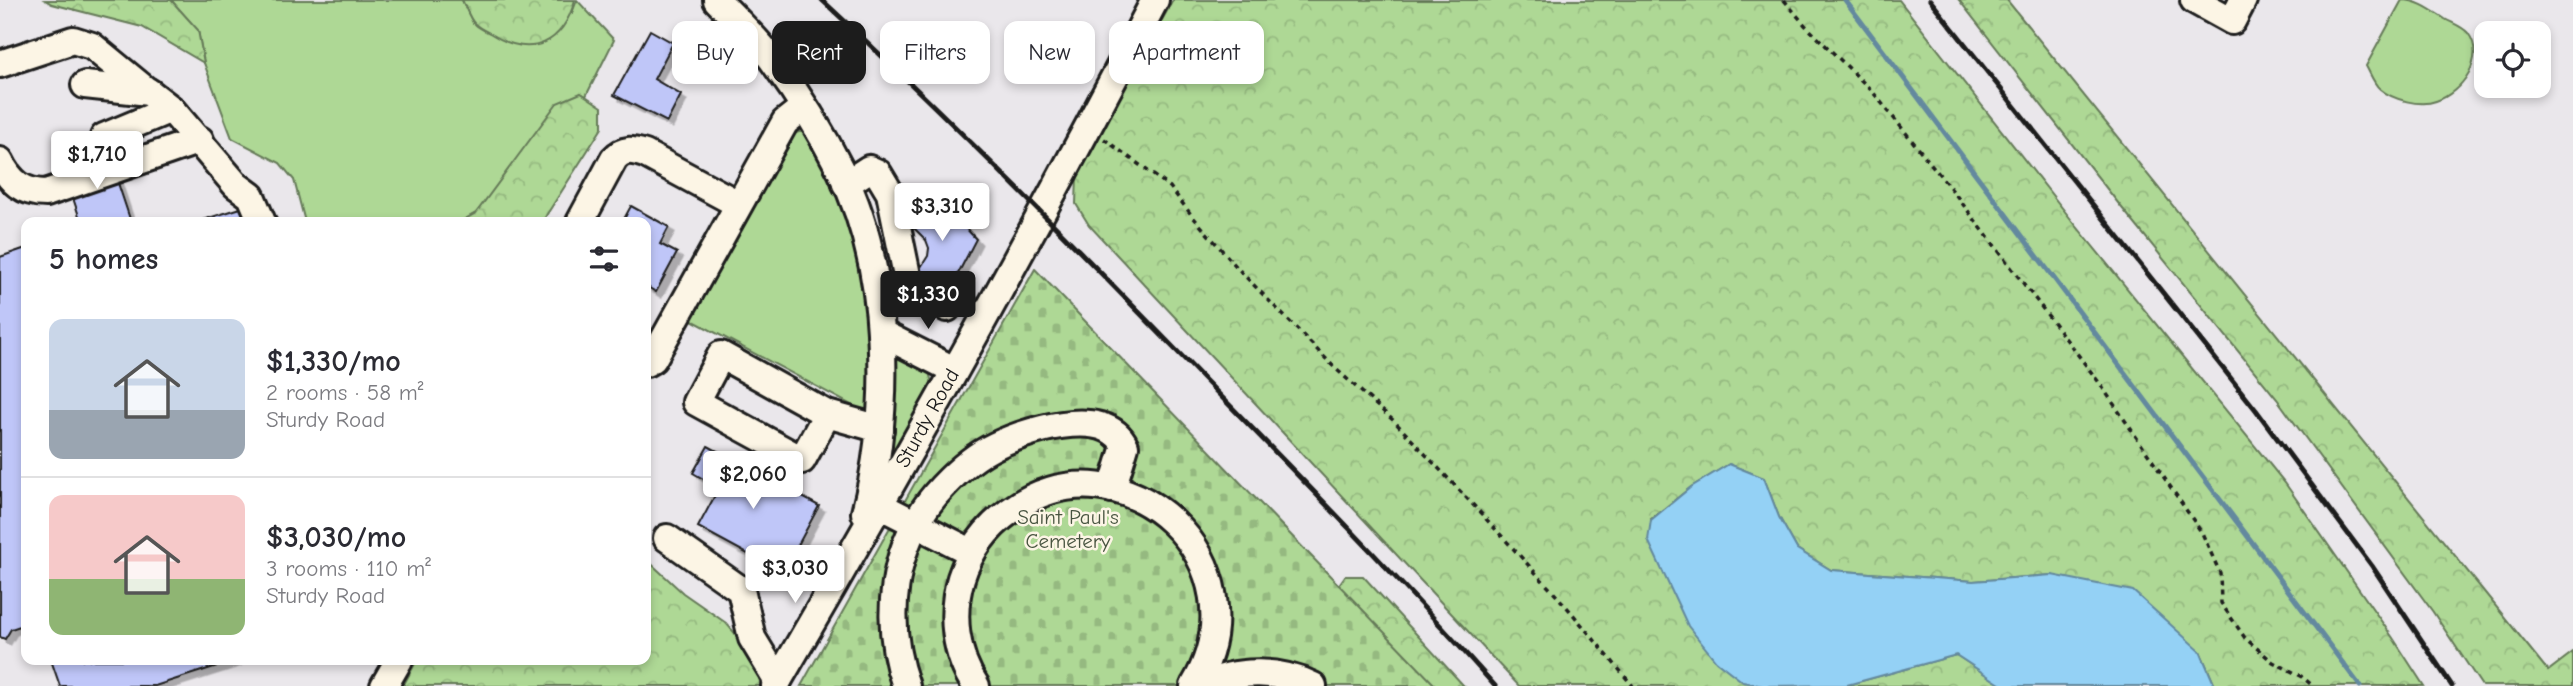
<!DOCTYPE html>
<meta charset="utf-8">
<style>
:root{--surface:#fff;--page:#f2f2f3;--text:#2b2b33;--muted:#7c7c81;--line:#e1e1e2;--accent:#1c1c1c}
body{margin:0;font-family:"Comic Neue",sans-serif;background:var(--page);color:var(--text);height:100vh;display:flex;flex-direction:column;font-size:26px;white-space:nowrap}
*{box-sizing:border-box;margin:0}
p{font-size:23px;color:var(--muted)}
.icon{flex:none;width:38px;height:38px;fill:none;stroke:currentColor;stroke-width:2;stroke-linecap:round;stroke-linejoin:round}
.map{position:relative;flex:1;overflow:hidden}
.details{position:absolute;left:21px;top:217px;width:630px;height:448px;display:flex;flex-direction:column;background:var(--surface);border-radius:14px;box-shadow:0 4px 10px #0003}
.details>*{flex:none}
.guide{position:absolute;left:672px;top:21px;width:665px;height:63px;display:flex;gap:14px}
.buttons{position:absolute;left:2474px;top:21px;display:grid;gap:14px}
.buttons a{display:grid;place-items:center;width:77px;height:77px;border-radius:14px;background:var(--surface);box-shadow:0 4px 10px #0003;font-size:35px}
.price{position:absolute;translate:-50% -60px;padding:0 16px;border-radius:7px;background:#fff;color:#222;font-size:23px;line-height:46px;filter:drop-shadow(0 2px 4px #0008)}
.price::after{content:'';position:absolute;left:50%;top:42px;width:21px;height:16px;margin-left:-10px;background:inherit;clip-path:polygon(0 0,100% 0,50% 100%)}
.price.active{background:var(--accent);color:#fff}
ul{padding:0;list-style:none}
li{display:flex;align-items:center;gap:21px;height:175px;padding:0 28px}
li+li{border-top:2px solid var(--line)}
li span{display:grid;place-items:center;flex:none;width:196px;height:140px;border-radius:14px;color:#555}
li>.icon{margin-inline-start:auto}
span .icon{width:84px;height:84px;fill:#fffc;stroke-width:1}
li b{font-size:30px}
h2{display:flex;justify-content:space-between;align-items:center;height:84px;padding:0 28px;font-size:30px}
.tag{padding:0 24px;border-radius:14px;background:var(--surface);box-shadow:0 4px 10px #0003;font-size:24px;line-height:63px}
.tag.active{background:var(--accent);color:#fff}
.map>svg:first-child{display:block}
.grass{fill:#aed895;stroke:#657a58;stroke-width:2}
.forest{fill:url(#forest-crowns);stroke:#657a58;stroke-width:2}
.cemetery{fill:url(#cemetery-stones);stroke:#657a58;stroke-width:2}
.water{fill:#94d1f5;stroke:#64899e;stroke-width:2}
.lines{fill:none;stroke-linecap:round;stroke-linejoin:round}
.stream{stroke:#64899e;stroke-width:5}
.building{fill:#bfc6f8;stroke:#1c1c1c;stroke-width:2;filter:url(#shadow)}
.minor-casing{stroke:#1c1c1c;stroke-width:32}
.path{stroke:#1c1c1c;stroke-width:3.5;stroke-dasharray:5 5;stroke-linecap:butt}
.minor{stroke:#fcf5e5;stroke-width:26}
.rail{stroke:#1c1c1c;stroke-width:5}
.labels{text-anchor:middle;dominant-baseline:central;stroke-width:5;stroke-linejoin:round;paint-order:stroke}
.street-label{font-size:21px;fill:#1c1c1c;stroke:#fcf5e5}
.park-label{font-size:21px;fill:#485440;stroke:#fcf5e5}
</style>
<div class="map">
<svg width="2573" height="686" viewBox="0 0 2573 686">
<defs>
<pattern id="forest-crowns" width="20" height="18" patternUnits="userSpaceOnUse" patternTransform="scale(1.75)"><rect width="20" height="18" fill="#aed895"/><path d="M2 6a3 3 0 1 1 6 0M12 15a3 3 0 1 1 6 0" fill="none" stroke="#95b980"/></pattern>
<pattern id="cemetery-stones" width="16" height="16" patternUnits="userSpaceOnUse" patternTransform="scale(1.75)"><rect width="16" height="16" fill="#aed895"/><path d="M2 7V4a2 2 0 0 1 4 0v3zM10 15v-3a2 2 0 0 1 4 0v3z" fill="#95b980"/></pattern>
<filter id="shadow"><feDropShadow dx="5.5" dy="5.5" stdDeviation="0" flood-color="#0004"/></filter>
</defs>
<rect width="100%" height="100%" fill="#eae7eb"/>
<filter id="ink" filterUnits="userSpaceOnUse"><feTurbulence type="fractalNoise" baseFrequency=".0143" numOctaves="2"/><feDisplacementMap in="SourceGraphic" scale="14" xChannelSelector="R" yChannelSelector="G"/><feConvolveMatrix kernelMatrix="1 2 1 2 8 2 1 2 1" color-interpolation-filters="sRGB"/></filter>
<g filter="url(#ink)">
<!-- grass -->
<g class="grass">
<path d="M171,0H462L473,23L572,13L577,0L614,40L586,96L581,93L476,213L460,222H305L294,180L280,163L232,138L204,63L198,31Z"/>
<path d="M2402,0C2418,0 2431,10 2445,19C2452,23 2463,27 2468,33C2487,58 2461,93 2436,101C2420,107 2393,100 2380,89C2374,84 2370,73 2366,66Z"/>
<path d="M799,132H807L814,138L857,242L874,359L868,414L688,318L790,135Z"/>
<path d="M898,358L909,361L929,372L933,387L896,451L890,452L894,365Z"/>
</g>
<!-- forest -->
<g class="forest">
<path d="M45,0H171L198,30L204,63L142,27L52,4Z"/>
<path d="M462,0H575C563,43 532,59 493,35C488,32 480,29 475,24C469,19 466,7 462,0Z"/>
<path d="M1173,0H1899L2074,223L2285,483L2393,638L2424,686H2215L2200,651L2052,575L1973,581L1831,570L1797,549L1779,517L1764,478L1729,464L1691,487L1651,519L1743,681L1763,686H1519L1089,225L1076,204L1077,175Z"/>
<path d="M1959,0H2007L2548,671L2573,652V686H2482L2433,612L2277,399L2122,208Z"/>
<path d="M581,93L602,107V128L542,222H460L476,213L557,103Z"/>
<path d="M646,559L683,593L726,623L753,654L761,686H403L417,660H646Z"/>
<path d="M1345,576H1363L1464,686H1355L1321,610Z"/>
<path d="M1956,655L2003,686H1836L1847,685Z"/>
</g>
<!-- cemetery -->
<path class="cemetery" d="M1035,269L1436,686H801Z"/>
<!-- water -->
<path class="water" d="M1729,464L1764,478L1779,517L1797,549L1831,570L1973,581L2052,575L2133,591L2200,651L2215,686H2003L1956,655L1847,685L1763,686L1743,682L1716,661L1688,626L1648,540L1651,520L1691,487Z"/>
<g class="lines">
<!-- stream -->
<path class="stream" d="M1845,0L2360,686"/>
</g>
<!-- building -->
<g class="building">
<path d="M650,30L673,43L654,79L681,95L667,122L614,95Z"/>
<path d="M108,153L131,222H81L63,168Z"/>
<path d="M934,194L976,239L948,293L916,275L928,256L929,248L926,240L908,222Z"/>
<path d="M631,206L669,227L660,244L677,253L656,292L646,286V222L619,220L624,219Z"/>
<path d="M244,207L249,222H196Z"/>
<path d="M26,248V624L11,629L5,639L0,637V257Z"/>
<path d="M708,446L819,506L783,573L698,527L719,488L693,473Z"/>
<path d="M51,660H236L155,686H60Z"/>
</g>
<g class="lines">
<!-- minor casing -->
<g class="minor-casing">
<g id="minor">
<path d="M717,0C736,20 758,40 774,62C799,96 822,133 841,171C890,269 892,408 865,513"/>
<path d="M2194,0L2232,21L2243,0"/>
<path d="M0,64L73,40L92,46L148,92"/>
<path d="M85,85L149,92L171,109L236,185L251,196L262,222"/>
<path d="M104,137L171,109"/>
<path d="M0,161C10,182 23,193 46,193L200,140"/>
<path d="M846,184L869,169L878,173L890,193L909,285L947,308"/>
<path d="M580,222L614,159C624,148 632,150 645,154L738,204"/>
<path d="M881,333L954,370"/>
<path d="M646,363L653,359L785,122L804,107"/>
<path d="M827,414L802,460L696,402L721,355L827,414L880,429"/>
<path d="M879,505L971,552"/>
<path d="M667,538L741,590L752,638L778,681"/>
<path d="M384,686L399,660"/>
<path d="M775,686C907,460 1034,232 1155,0"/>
<path d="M906,686C883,622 891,547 936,494C951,477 969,460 989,449C1020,432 1106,403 1125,446L1112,489"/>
<path d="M976,686C955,655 950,614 961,578C970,550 986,528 1010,511C1125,428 1268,565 1194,686"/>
<path d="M1204,686C1237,668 1280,670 1313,686"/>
</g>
</g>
<!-- path -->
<g class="path">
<path d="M1784,0L1805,25L1872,91L1952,190L2098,381L2202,533L2220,573L2221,603L2245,638L2273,662L2301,676L2313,686"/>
<path d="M1104,139L1170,187L1193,217L1242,273L1336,369L1394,421L1476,508L1566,606L1633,686"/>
</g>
<!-- minor -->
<use href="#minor" class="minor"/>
<!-- rail -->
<g class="rail">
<path d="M822,0C954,122 1079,250 1204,379C1303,480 1401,580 1495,686"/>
<path d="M1930,0L2256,410L2372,566L2452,686"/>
</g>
</g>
</g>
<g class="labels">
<!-- street labels -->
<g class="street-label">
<text transform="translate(927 418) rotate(-61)">Sturdy Road</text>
</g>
<!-- park labels -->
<g class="park-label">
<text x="1068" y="517">Saint Paul's<tspan x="1068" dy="24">Cemetery</tspan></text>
</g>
</g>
</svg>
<div class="buttons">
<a><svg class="icon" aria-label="locate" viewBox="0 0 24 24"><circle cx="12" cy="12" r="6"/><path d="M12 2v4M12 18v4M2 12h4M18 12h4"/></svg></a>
</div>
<b class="price" style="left:97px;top:191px">$1,710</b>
<b class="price" style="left:942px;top:243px">$3,310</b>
<b class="price active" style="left:928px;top:331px">$1,330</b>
<b class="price" style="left:753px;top:511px">$2,060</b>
<b class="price" style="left:795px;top:605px">$3,030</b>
<div class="guide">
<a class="tag">Buy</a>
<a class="tag active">Rent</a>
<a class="tag">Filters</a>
<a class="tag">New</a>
<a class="tag">Apartment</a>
</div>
<section class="details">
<h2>5 homes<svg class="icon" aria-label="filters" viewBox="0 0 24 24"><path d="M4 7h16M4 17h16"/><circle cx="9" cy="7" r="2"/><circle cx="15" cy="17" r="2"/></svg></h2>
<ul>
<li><span style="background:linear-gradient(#c9d6e8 65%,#9aa5b1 0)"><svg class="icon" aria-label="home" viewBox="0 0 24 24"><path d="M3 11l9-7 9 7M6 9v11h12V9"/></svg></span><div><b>$1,330/mo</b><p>2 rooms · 58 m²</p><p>Sturdy Road</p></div></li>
<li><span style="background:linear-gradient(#f6c9c9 60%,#8fb573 0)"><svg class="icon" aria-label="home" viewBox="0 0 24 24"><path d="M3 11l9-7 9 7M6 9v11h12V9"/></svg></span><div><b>$3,030/mo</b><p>3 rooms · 110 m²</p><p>Sturdy Road</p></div></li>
</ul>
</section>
</div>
